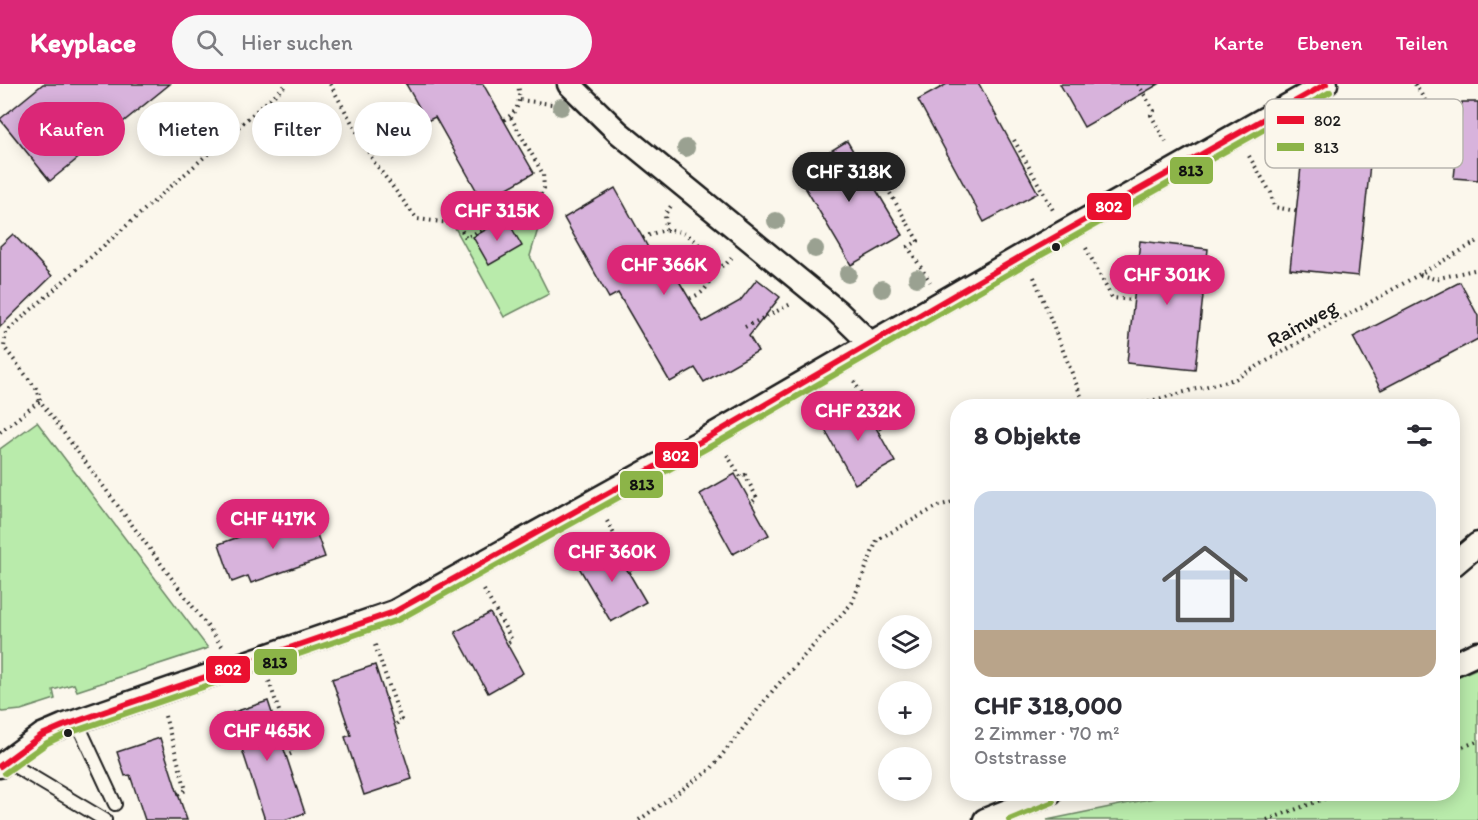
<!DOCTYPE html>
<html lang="de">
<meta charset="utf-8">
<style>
:root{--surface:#fff;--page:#f7f7f7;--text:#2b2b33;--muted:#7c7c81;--accent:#db2777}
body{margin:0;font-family:Itim,sans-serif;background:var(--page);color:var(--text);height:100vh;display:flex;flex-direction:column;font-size:22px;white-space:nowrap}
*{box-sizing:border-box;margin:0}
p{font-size:20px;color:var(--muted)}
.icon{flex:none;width:33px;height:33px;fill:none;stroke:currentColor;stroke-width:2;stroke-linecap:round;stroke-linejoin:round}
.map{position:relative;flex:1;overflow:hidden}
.details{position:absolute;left:950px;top:315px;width:510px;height:402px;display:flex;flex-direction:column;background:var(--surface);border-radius:24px;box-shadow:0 3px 15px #0003}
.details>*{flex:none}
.guide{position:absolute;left:18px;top:18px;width:570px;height:54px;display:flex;gap:12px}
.buttons{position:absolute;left:878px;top:531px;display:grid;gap:12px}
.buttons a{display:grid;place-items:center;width:54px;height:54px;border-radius:50%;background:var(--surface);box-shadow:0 3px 15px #0003;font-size:30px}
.price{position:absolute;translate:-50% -51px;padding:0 14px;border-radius:21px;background:var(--accent);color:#fff;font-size:20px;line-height:39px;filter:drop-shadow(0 2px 3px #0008)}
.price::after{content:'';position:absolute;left:50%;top:36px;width:18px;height:14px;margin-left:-9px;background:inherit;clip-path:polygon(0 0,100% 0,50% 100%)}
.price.on{background:#222;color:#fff}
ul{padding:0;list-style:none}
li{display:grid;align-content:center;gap:12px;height:318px;padding:0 24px}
li span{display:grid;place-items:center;height:186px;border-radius:18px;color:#555}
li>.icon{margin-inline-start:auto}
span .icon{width:108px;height:108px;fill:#fffc;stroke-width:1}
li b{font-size:26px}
h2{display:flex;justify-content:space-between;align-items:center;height:72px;padding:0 24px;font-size:26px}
.chip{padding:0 21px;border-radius:27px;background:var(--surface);box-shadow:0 3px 15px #0003;font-size:21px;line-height:54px}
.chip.on{background:var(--accent);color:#fff}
header{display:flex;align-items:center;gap:36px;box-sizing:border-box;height:84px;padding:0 30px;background:var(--accent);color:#fff}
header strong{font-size:28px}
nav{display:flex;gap:33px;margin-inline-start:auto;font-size:21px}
.search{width:420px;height:54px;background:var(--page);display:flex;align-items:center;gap:15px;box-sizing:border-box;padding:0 21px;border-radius:33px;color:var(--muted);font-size:22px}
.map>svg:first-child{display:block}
.green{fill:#b9ebab;stroke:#6a8464;stroke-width:1.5}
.building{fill:#d8b3dc;stroke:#1c1c1c;stroke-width:1.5}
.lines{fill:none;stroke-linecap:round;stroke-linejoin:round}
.service-casing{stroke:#1c1c1c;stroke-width:16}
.minor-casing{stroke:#1c1c1c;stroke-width:27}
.path{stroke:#1c1c1c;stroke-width:4;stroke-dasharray:1.5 4.5;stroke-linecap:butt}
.service{stroke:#fbf7ec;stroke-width:12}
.minor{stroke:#fbf7ec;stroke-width:22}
.bus-1-casing{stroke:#fbf7ec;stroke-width:10}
.bus-2-casing{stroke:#fbf7ec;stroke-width:10}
.bus-1{stroke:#ea102f;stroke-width:6}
.bus-2{stroke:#8cb448;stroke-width:6}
.tree{fill:#9aa191}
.bus-dot{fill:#1c1c1c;stroke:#fbf7ec;stroke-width:2}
.labels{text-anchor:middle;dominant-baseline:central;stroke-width:4.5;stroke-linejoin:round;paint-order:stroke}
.street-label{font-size:21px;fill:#1c1c1c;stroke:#fbf7ec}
.key{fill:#fbf7ec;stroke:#b8b5ae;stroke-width:1.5}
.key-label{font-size:16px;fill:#1c1c1c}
.line-badge{stroke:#fbf7ec;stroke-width:2}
.badge-label{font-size:16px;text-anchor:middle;font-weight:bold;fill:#fff}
.pale-badge-label{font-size:16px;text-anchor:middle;font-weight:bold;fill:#111}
</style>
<header>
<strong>Keyplace</strong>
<div class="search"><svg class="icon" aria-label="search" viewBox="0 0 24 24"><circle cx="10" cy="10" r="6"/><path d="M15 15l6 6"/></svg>Hier suchen</div>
<nav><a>Karte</a><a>Ebenen</a><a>Teilen</a></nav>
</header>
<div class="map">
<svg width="1478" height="736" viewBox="0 0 1478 736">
<rect width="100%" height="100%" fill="#fbf7ec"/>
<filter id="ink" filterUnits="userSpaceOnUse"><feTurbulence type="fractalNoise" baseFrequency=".0167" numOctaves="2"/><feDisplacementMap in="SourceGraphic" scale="12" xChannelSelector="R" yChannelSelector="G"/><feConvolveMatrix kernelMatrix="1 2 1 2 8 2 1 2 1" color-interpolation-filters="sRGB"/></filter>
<g filter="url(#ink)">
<!-- green -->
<g class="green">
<path d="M534,114L543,128L530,172L549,210L504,233L453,140L471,129L480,144Z"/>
<path d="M37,338L208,564L77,607L74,600L53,606L55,615L21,626L2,628L0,627V365Z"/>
<path d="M1478,584V736H1047L1173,710H1452V595Z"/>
</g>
<!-- building -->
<g class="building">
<path d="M43,0H170L50,97L0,35Z"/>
<path d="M406,0H483L534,89L483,118L435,33L427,37Z"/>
<path d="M947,0H979L1038,109L984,138L918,16Z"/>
<path d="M1060,0H1159L1084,43Z"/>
<path d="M1462,18H1478V96L1454,94Z"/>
<path d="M847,57L903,151L851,181L796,88Z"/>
<path d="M1303,64L1371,71L1358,192L1290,185Z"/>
<path d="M615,104L660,185L669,180L703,238L740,217L757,195L780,213L749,252L758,267L704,298L695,284L670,298L618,209L609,214L564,134Z"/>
<path d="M506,134L522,162L489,181L473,153Z"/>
<path d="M13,150L52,192L0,243V162Z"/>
<path d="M1140,157L1208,165L1195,286L1127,279Z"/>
<path d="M1460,198L1478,232V255L1381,306L1353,253Z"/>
<path d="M860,315L895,378L855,400L820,337Z"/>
<path d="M735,390L769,451L733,470L700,410Z"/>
<path d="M309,428L325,473L251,499L248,492L232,498L219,460Z"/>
<path d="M612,460L646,518L611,538L577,480Z"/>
<path d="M490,529L523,589L488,609L455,548Z"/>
<path d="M375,581L412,695L364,711L345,653L351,651L332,595Z"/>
<path d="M268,617L305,729L284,736H265L238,653L233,654L225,631Z"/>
<path d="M160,654L178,710L187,736H145L130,691L125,692L117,668Z"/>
</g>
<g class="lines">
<!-- service casing -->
<g class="service-casing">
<g id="service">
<path d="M76,636L115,720"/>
<path d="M6,677L105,736"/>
</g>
</g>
<!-- minor casing -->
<g class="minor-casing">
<g id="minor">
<path d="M569,0L618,48L837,227L870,259"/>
<path d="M1452,482L1478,460"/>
<path d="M1452,581L1478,569"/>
<path d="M0,682L42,651L63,642L394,528L716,349L1025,170L1326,0"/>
<path d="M985,736L1050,710"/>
</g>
</g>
<!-- path -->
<g class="path">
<path d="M330,0L374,78L417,135L458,140L466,154L538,115L544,104L543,90L510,32"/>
<path d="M1138,0L1154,27L1151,31L1168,62"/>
<path d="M1415,0L1435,33L1461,34"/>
<path d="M520,16L552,20"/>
<path d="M504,36C519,27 521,17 518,0"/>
<path d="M1014,56L1053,126"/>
<path d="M1249,72L1271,109L1274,123L1296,127"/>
<path d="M887,104L918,157L908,163L930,198"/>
<path d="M666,146L665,130L671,122"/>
<path d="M643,154C655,148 666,144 680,148C701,153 723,190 702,208C698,211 693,213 689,215"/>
<path d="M1086,164L1112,214L1134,216"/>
<path d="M710,185L725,181L732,173"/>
<path d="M1420,191L1435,195L1478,185"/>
<path d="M1034,193L1085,322H1093"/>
<path d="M745,243L791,220"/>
<path d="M854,297L882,348L880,350"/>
<path d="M1131,322L1235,295L1478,157"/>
<path d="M0,348L40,317"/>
<path d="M727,371L741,393L745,391L757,414L751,419"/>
<path d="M607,437L634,487L629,489"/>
<path d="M484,506L512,556L507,559"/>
<path d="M375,561L401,636L394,642"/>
<path d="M222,562L40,317L38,307L4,263L6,248L287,0"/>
<path d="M269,597L293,669L286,672"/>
<path d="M165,632L186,706L178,710"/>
<path d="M1452,667L1478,657"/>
<path d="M639,736L711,685L774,605L852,519L877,456L938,422L957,417"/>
<path d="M1267,736L1337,710"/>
</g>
<!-- service -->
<use href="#service" class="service"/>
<!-- minor -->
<use href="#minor" class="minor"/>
<!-- bus-1 casing -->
<g class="bus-1-casing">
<path id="bus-1" d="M0,682L42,651L63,642L394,528L716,349L1025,170L1326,0"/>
</g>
<!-- bus-2 casing -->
<g class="bus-2-casing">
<g id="bus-2">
<path d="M5,689L47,659L66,650L398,536L720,357L1029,178L1330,8"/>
<path d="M1009,736L1053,718"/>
</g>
</g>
<!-- bus-1 -->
<use href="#bus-1" class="bus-1"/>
<!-- bus-2 -->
<use href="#bus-2" class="bus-2"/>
</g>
<!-- trees -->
<g class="tree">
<circle cx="561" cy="23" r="9"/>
<circle cx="686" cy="64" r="9"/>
<circle cx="776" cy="137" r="9"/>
<circle cx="815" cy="165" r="9"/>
<circle cx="848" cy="190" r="9"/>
<circle cx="917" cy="194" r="9"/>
<circle cx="882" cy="205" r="9"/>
</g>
</g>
<!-- markers -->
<g class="bus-dot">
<circle cx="1056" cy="163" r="5"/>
<circle cx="68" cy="649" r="5"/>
</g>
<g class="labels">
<!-- street labels -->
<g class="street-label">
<text transform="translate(1302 239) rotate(-29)">Rainweg</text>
</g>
</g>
<!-- legend -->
<rect x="1265" y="15" width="198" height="69" rx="9" class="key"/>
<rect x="1277" y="32" width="27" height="8" fill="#ea102f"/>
<rect x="1277" y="59" width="27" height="8" fill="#8cb448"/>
<g class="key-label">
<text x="1314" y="42">802</text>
<text x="1314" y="69">813</text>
</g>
<g class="line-badge">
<rect x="1169" y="72" width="45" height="29" rx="6" fill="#8cb448"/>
<rect x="1086" y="108" width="46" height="29" rx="6" fill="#ea102f"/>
<rect x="654" y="357" width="45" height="28" rx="6" fill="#ea102f"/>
<rect x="619" y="386" width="45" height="29" rx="6" fill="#8cb448"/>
<rect x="253" y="564" width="45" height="28" rx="6" fill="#8cb448"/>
<rect x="205" y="571" width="46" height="29" rx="6" fill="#ea102f"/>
</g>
<g class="badge-label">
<text x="1109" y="128">802</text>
<text x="676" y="377">802</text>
<text x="228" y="591">802</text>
</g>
<g class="pale-badge-label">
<text x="1191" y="92">813</text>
<text x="642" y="406">813</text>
<text x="275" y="584">813</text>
</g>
</svg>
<div class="buttons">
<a><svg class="icon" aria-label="layers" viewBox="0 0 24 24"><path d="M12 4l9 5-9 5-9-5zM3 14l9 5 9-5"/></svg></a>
<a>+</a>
<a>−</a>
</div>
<b class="price on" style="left:849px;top:119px">CHF 318K</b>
<b class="price" style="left:497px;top:158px">CHF 315K</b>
<b class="price" style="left:664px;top:212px">CHF 366K</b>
<b class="price" style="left:1167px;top:222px">CHF 301K</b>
<b class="price" style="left:858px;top:358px">CHF 232K</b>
<b class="price" style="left:273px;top:466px">CHF 417K</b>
<b class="price" style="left:612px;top:499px">CHF 360K</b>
<b class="price" style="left:267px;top:678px">CHF 465K</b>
<div class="guide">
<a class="chip on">Kaufen</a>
<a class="chip">Mieten</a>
<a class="chip">Filter</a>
<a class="chip">Neu</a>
</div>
<section class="details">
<h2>8 Objekte<svg class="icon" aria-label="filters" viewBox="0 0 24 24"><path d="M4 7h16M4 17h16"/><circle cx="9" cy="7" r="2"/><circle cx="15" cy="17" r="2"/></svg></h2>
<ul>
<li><span style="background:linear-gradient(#c9d6e8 75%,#b9a48a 0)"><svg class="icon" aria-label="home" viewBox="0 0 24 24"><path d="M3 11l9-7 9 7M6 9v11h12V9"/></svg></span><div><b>CHF 318,000</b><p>2 Zimmer · 70 m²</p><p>Oststrasse</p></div></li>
</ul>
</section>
</div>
